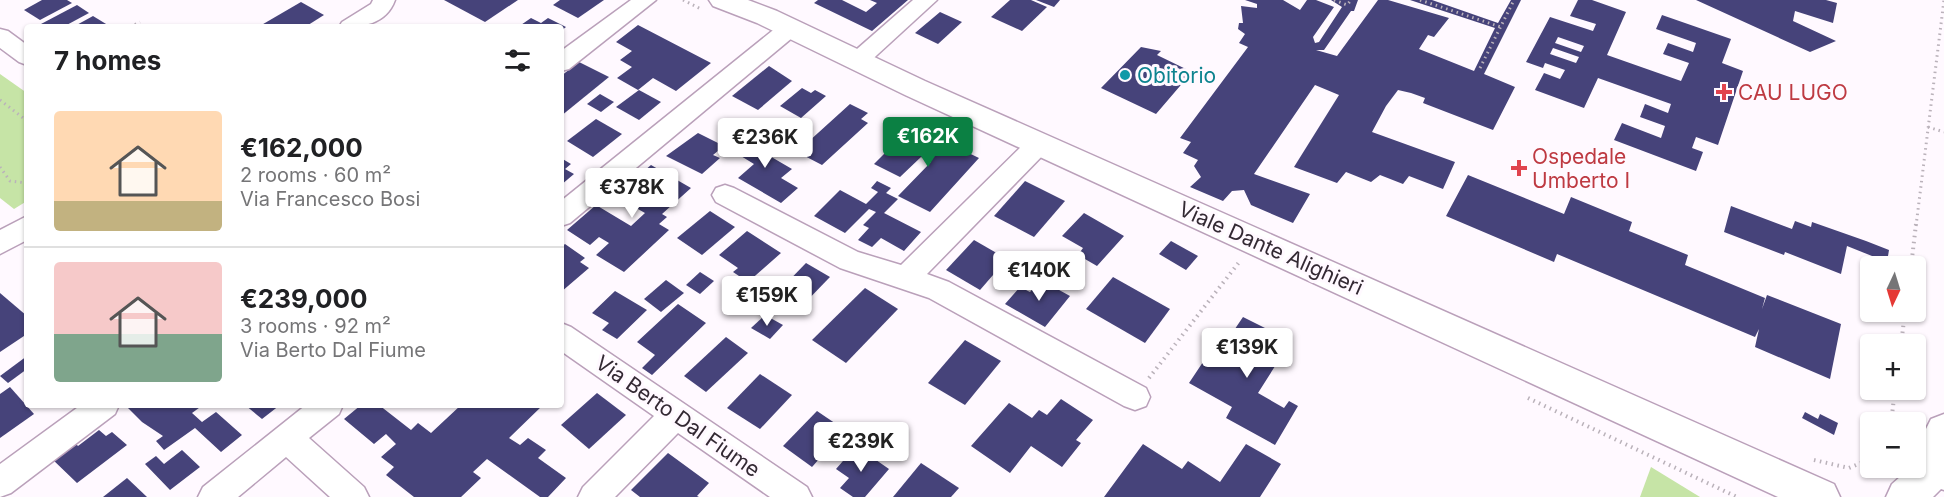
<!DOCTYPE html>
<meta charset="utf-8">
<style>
:root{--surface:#fff;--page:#f2f2f2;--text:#202124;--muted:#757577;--line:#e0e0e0;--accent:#0b8043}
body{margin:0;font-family:Inter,sans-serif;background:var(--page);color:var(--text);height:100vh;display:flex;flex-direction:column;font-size:22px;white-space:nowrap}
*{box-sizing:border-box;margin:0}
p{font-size:20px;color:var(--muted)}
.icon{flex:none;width:33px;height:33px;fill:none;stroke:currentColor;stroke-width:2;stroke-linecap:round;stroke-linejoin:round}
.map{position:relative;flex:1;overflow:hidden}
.side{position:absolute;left:24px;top:24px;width:540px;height:384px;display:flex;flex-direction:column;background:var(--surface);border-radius:6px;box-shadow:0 2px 4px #0004}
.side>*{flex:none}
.needle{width:39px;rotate:184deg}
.tools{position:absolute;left:1860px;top:256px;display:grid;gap:12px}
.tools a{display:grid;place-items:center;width:66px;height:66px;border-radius:6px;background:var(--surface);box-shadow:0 2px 4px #0004;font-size:30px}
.price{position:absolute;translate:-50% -51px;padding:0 14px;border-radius:6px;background:#fff;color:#222;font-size:20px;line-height:39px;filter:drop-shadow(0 2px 3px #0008)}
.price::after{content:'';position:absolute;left:50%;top:36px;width:18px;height:14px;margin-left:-9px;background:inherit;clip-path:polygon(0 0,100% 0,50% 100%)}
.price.on{background:var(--accent);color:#fff}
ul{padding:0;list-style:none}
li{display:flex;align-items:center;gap:18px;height:150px;padding:0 30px}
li+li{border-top:2px solid var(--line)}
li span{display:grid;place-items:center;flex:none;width:168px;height:120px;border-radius:6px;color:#555}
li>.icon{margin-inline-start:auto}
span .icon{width:72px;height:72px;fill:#fffc;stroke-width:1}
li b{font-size:26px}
h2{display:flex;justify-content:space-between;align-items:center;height:72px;padding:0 30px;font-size:26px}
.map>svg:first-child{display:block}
.green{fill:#c6e4a6}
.building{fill:#46437a;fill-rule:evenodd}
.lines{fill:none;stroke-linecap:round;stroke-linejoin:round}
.street-casing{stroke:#baa0ba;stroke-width:3}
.secondary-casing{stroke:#baa0ba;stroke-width:3}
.path-far1{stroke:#bab2ba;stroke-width:3;stroke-dasharray:1.5 4;stroke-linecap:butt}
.path{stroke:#bab2ba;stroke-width:4;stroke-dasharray:1.5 4.5;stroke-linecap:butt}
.street{fill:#fff;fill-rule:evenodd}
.secondary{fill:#fff;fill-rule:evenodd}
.culture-dot{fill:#0f9aa8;stroke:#fff9ff;stroke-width:2}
.health-dot{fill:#e0444e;stroke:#fff9ff;stroke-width:2}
.labels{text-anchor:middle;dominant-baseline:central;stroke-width:6;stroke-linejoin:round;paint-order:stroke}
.culture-label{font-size:21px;fill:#0d838f;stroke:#fff9ff;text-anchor:start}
.health-label{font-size:21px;fill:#be3a42;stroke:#fff9ff;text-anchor:start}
.street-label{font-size:21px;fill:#332933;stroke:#fff9ff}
</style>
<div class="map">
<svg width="1944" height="497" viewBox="0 0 1944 497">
<rect width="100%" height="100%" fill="#fff9ff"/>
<!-- green -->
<g class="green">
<path d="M0,74L27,93V201L14,209L0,198Z"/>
<path d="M1651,467L1700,497H1640Z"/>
</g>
<!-- building -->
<g class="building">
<path d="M42,0H67L72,3L40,20L24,10Z"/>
<path d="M444,0H518L485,22Z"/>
<path d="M560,0H604L578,18L553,5Z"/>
<path d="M818,0H842L866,12L877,3L870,0H908L872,31L814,3Z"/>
<path d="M1010,0H1031L1047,7L1022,31L991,17Z"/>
<path d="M1036,0H1060L1054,7Z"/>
<path d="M1245,0H1283L1300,10L1307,0H1316L1334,7L1313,37L1315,43L1319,42L1342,7L1331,0H1358L1354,11H1351L1324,50H1316L1337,56L1378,0H1388L1449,18L1434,37L1428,35L1419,49L1474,71L1495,28L1410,0H1432L1498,23L1511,0H1521L1484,74L1515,87L1493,130L1423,103L1425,98L1411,93L1398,90L1386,106L1372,132L1455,162L1443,189L1409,176L1403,184L1380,175L1371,182L1346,172L1337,183L1294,167L1339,95L1315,85L1254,174L1310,194L1293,223L1251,205L1244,190L1232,191L1223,201L1190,187L1201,177L1194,166L1198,160L1183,153L1191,142L1180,138L1248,47L1239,43L1245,34L1238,29L1239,23H1243L1241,6L1257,8V4Z"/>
<path d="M1578,0H1592L1626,12L1607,55L1681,81L1689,63L1663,54L1668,43L1693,52L1696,43L1656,29L1662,15L1731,39L1722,63L1743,71L1718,145L1696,137L1692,148L1703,152L1696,171L1614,140L1622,123L1661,138L1665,126L1640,117L1645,104L1668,113L1671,104L1598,78L1584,108L1535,90L1544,73L1560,79L1565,70L1545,63L1543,68L1526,62L1550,17L1593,31L1596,24L1570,16ZM1558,37L1584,46L1581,52L1555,43ZM1553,48L1579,57L1576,63L1550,54Z"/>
<path d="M1696,0H1826L1837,3L1833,23L1795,11L1793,21L1836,41L1810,52Z"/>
<path d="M301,2L324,15L305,27H258Z"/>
<path d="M77,5L89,13L63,27H46L41,24Z"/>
<path d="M940,12L962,22L938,44L915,33Z"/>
<path d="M93,16L111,27H73Z"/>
<path d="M531,18L541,23L548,18L566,27L561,31V27H518Z"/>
<path d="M638,25L711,63L676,91L653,78L638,90L617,78L632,67L620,60L632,51L616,42Z"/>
<path d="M1141,47L1161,51L1157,55L1192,72L1156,114L1101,88Z"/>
<path d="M579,62L609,77L561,116V76Z"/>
<path d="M769,66L792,81L758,110L732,96Z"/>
<path d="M802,88L811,93L815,90L826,96L801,118L780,106Z"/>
<path d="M639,90L661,102L639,120L616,107Z"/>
<path d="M600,94L614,102L601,112L587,104Z"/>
<path d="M850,104L868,113L861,119L868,123L822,165L797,152Z"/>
<path d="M596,119L622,134L593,157L567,141Z"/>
<path d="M771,129L780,134L761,151L792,169L781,178L798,188L781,203L738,178L754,164L731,150L742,141L751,146Z"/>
<path d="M921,130L979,158L930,212L898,196L931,162L921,157L900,177L874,164L891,147L900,151Z"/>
<path d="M698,133L724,146L713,155L720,158L702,174L666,156Z"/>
<path d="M561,158L571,164L565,169L574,174L561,185Z"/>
<path d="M651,165L691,188L662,214L667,217L659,224L669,230L624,272L596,255L609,243L599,237L590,245L567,230L596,205L631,226L645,213L615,196Z"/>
<path d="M1468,175L1564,214L1571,197L1632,222L1629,231L1688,255L1685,265L1765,298L1762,309L1767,295L1841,324L1830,379L1755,347L1759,329L1755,337L1557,254L1554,262L1446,216Z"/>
<path d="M877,181L891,188L886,193L898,199L884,213L921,232L904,251L881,238L872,247L858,240L869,228L863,225L876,212L869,209L845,233L814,216L840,190L866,204L878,192L871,188Z"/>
<path d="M1025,181L1065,201L1034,237L994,216Z"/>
<path d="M1731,206L1792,229L1795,221L1811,227L1812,222L1866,241L1889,250L1887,262L1847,246L1841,274L1785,252L1784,255L1724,232Z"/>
<path d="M710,211L735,227L702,255L677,238Z"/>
<path d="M1084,213L1124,236L1097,266L1078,255L1083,248L1062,236Z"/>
<path d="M747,231L781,253L748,282L733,272L738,268L719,255Z"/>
<path d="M974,240L1007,259L980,290L946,270Z"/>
<path d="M1171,241L1198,256L1186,270L1159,254Z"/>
<path d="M565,244L585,258L580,262L589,268L561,292V247Z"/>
<path d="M806,263L830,277L798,310L774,296Z"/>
<path d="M700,272L714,281L700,294L686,285Z"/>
<path d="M1113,277L1170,309L1145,343L1086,309Z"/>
<path d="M666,280L684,293L661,312L644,299Z"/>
<path d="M1041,280L1070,296L1045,327L1005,304L1020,287L1030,292Z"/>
<path d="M865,288L898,309L846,363L812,340Z"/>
<path d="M615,291L647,310L617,339L602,330L609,323L592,313Z"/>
<path d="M0,293L27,316V334L0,352Z"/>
<path d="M678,304L706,323L652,375L642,368L655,355L637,342Z"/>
<path d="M765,315L783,325L770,339L751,328Z"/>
<path d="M1243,317L1291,341L1258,393L1284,408L1289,401L1298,406L1275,445L1226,418L1232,407L1189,383L1215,344L1222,348Z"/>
<path d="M726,337L748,353L706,392L684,376Z"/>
<path d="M965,340L1001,361L965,405L928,383Z"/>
<path d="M27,356V369L8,383L0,376Z"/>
<path d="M760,374L792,395L760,429L727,408Z"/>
<path d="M10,387L34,414L0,438V394Z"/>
<path d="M597,393L626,415L589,449L561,425Z"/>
<path d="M1061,399L1093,420L1076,440L1081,443L1062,467L1031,446L1010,473L971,446L1009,403L1032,418L1039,410L1047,415Z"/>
<path d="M125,405H203L192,413L202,422L216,412L242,435L221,452L195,428L164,450L156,441L163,436L142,422Z"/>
<path d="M245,405H280L262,419Z"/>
<path d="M361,405H379L411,430L418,423L431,433L461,405H543L509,438L520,445L528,438L546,450L538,458L566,478L548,497H540L487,459L473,472L481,478L461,497H414L386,475L394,467L381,457L396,444L386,434L374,444L344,419Z"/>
<path d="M817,411L845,430L812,467L783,446Z"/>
<path d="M1805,412L1818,419L1820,414L1838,423L1834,435L1802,418Z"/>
<path d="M99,430L106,436L112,432L127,445L77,483L51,458L74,442L78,446Z"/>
<path d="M1143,444L1182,469L1188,461L1220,482L1246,444L1281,464L1260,497H1104Z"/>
<path d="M856,446L889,469L865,497H853L840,488L849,478L836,469Z"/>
<path d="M182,450L200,467L170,490L145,464L156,456L164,464Z"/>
<path d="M668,453L709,483L697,496L699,497H640L631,490Z"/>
<path d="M921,463L959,488L951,497H893Z"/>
<path d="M127,478L147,497H103Z"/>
</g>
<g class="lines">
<!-- street casing -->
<g class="street-casing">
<g id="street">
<path d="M373,0H395C386,25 362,27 339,27L342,22L371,4Z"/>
<path d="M631,0H656L569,69L561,71V51Z"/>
<path d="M913,0H937L865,66L857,69L849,66L845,61L849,56Z"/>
<path d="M790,21L798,23L801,28L798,33L570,223L561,226V201L782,23Z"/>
<path d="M0,29L8,31L27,45V65L19,62L0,48Z"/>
<path d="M1039,135L1048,138L1051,144L1048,150L927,274L949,282L1146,388L1150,397L1146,406L1135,410L1124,406L929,298L840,268L716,202L712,195L716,188L725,185L734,188L858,252L901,265L1030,138Z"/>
<path d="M27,216V240L0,254V230Z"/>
<path d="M561,323L571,327L807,487L812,497H770L678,433L615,497H578L583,487L654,416L561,351Z"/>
<path d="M81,405H119L115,414L11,493L0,497V464Z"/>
<path d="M306,405H343L339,414L309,438L364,487L369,497H330L286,457L238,497H198L203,487Z"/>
</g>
</g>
<!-- secondary casing -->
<g class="secondary-casing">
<g id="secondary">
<path d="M709,0H748L777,11L925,81L1834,484L1840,497H1778L905,95L757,23L713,6Z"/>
<path d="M1944,414V490L1941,489L1933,497H1886L1892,484L1910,468H1916V463L1925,454V431L1931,419Z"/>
</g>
</g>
<!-- path-far1 -->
<g class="path-far1">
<path d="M683,0L701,9"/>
<path d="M1334,0L1347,5L1351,0"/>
<path d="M1420,0L1501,27"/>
<path d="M130,27L140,22"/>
<path d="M1480,68L1514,0"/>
<path d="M0,100L27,121"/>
<path d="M1928,127L1944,132"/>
<path d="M0,167L10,181L27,183"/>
<path d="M1916,226L1944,0"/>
</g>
<!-- path -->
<g class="path">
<path d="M1911,267L1916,224"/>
<path d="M1901,345L1905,312"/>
<path d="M1149,378L1240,261"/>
<path d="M1528,398L1737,497"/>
<path d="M1891,423L1895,390"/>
<path d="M1814,460L1849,468L1870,459"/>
</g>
<!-- street -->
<use href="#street" class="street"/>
<!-- secondary -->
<use href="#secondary" class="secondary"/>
</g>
<!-- markers -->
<circle class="culture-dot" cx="1125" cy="75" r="6"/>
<g class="health-dot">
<path d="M1721 83h6v6h6v6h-6v6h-6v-6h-6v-6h6z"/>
<path d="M1516 159h6v6h6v6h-6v6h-6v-6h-6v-6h6z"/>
</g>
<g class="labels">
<!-- culture labels -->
<g class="culture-label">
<text x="1137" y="75">Obitorio</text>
</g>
<!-- health labels -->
<g class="health-label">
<text x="1738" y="92">CAU LUGO</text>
<text x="1532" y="156">Ospedale<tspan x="1532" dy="24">Umberto I</tspan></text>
</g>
<!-- street labels -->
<g class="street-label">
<text transform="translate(1271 248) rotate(24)">Viale Dante Alighieri</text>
<text transform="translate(678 416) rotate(35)">Via Berto Dal Fiume</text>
</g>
</g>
</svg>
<div class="tools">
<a><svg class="needle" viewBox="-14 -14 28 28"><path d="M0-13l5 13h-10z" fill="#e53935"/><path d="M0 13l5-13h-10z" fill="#757577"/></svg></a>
<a>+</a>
<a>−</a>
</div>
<b class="price on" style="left:928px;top:168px">€162K</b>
<b class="price" style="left:765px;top:169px">€236K</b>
<b class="price" style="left:632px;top:219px">€378K</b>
<b class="price" style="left:1039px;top:302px">€140K</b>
<b class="price" style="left:767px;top:327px">€159K</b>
<b class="price" style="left:1247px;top:379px">€139K</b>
<b class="price" style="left:861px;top:473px">€239K</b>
<section class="side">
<h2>7 homes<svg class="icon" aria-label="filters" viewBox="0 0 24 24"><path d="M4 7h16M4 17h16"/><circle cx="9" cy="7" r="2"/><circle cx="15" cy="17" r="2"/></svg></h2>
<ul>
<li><span style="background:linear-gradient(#ffd9b3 75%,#c2b280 0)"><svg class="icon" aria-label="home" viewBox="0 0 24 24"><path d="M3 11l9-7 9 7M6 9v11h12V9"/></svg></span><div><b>€162,000</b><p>2 rooms · 60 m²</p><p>Via Francesco Bosi</p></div></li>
<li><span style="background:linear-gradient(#f6c9c9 60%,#7fa58c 0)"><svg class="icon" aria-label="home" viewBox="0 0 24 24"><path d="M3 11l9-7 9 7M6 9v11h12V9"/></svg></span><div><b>€239,000</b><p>3 rooms · 92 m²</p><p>Via Berto Dal Fiume</p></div></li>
</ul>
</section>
</div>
